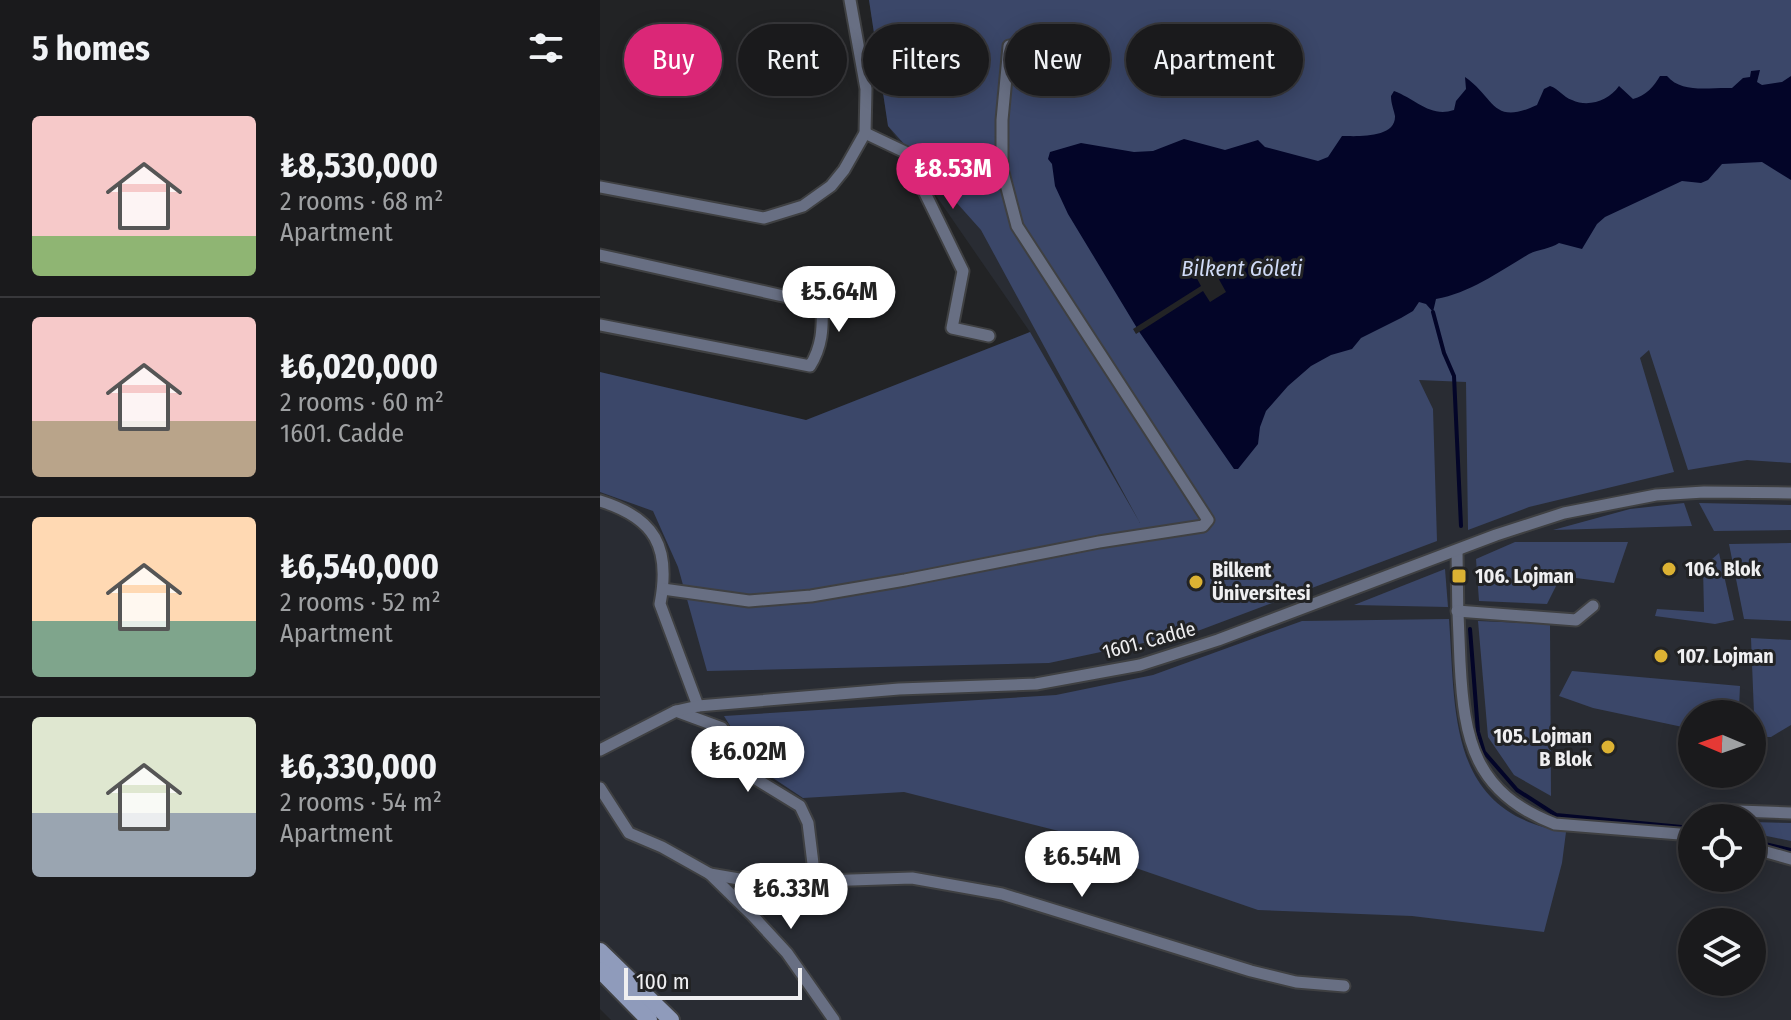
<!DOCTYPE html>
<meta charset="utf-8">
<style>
:root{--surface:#1a1a1c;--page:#232325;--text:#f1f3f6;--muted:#9fa1a3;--line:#38383b;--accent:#db2777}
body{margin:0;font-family:"Fira Sans Condensed",sans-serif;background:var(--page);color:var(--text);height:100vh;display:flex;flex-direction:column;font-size:30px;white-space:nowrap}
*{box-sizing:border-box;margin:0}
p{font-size:26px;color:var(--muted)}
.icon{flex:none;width:44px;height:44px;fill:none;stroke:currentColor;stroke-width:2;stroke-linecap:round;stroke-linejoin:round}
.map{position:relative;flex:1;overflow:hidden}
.panel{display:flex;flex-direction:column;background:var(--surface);width:600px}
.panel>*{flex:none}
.banner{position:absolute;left:24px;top:24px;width:760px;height:72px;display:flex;gap:16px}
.needle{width:52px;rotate:272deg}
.buttons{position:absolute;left:1078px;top:700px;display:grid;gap:16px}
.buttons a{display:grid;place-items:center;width:88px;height:88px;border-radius:50%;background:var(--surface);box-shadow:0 4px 20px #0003,0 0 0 2px var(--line);font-size:40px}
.scale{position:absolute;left:24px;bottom:20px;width:178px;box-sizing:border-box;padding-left:8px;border:4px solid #efeff1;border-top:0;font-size:22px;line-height:28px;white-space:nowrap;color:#efeff1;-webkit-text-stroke:6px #222325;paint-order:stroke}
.price{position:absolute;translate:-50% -68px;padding:0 18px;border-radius:28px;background:#fff;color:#222;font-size:26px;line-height:52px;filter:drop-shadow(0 2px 4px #0008)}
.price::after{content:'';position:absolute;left:50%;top:48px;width:24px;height:18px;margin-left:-12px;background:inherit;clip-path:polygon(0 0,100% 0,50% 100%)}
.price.selected{background:var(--accent);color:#fff}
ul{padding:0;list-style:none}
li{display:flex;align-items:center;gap:24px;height:200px;padding:0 32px}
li+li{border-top:2px solid var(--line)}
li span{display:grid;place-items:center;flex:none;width:224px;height:160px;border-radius:8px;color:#555}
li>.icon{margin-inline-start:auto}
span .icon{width:96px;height:96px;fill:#fffc;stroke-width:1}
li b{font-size:34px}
h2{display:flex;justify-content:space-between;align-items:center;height:96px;padding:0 32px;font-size:34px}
.chip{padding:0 28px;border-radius:36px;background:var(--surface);box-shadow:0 4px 20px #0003,0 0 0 2px var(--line);font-size:28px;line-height:72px}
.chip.selected{background:var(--accent);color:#fff}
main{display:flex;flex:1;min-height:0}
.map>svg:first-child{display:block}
.built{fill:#292c33;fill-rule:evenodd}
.green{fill:#3b4769}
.water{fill:#030528}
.pier{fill:#222325}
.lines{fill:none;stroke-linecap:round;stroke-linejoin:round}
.stream{stroke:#030528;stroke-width:4}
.street-casing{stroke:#3f4042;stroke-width:15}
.secondary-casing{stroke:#3f4042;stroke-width:20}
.street{stroke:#686f83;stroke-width:11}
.secondary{stroke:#8f9bbb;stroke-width:16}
.poi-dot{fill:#dcb233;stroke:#222325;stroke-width:3}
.labels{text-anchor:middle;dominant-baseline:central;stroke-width:6;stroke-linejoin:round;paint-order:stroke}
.poi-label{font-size:20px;font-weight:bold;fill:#efeff1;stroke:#222325;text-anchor:start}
.street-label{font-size:20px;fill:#efeff1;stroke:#222325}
.water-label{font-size:22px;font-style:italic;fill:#d0dbf7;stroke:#222325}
</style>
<main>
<section class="panel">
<h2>5 homes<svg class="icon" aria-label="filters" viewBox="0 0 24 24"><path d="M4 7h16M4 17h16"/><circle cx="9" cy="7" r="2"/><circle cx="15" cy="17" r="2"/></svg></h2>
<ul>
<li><span style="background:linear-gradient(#f6c9c9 75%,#8fb573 0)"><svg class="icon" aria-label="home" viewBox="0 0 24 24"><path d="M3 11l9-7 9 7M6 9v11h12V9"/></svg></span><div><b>₺8,530,000</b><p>2 rooms · 68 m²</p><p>Apartment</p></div></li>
<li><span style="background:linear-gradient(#f6c9c9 65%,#b9a48a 0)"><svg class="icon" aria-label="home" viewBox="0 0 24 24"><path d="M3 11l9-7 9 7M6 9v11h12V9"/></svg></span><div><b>₺6,020,000</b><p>2 rooms · 60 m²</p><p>1601. Cadde</p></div></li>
<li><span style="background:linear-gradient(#ffd9b3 65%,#7fa58c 0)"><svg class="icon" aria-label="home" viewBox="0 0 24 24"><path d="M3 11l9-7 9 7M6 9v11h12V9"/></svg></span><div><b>₺6,540,000</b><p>2 rooms · 52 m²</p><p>Apartment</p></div></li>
<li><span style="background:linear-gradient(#dfe7d0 60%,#9aa5b1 0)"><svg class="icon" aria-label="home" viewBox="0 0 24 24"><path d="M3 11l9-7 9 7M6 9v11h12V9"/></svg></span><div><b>₺6,330,000</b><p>2 rooms · 54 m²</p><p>Apartment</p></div></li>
</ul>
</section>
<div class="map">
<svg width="1191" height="1020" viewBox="0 0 1191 1020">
<rect width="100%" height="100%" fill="#222325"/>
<!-- built -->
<path class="built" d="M269,0H1191V1020H11L0,1009V443L203,450L430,332L288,126ZM1092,714H1152V774H1092ZM1092,818H1152V878H1092ZM1092,922H1152V982H1092Z"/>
<!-- green -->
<g class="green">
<path d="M269,0H1191V463L1147,460L1088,470L1049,350L1040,358L1074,472L929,507L868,530L866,382L819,380L833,409L837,541L595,632L449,663L107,671L78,567L53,511L0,492V372L206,420L430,332L540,523L381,230L288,126Z"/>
<path d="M1084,503L1092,526L953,530L1030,509Z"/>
<path d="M1099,503L1191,505V530L1114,531Z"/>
<path d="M915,542H1028L1014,583L961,576L947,604L879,601L876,559Z"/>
<path d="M1191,543V621L1144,619L1129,544Z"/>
<path d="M1119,553L1134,620L1115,624L1055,616L1057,609L1104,612L1103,567Z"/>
<path d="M845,569L848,607L754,605Z"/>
<path d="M849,619C856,714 847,813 966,832L962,863L944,932L812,916L658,910L530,866L534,850L304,792L203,798L155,766L124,716L456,695L553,675L702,621Z"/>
<path d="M878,621L950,624L951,796L914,775L888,737Z"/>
<path d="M1151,638L1191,640V725L1171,737H1152L1154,714Z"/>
<path d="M972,671L1140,686L1139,708L1127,714H1092V729L993,708L959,696Z"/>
<path d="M1152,822L1191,823V841L1152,833Z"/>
</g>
<!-- water -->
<path class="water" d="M1160,70L1157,82L1162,85L1182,82L1191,76V180L1162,162L1122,164L1108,180L1101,183L1082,181L1005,217L997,224L982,249L959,243C950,249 939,249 929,254C900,271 870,293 836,299L833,312L826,304L819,302L813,311L801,318L761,338L752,349L731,355L711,366L688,386L666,411L660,427L658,444L638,469H634L540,333L468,214L455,186L452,164L448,159L450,152L481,143L534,152L553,151L584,139L625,150L658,140L665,147L718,161L728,157L742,136C756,136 796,139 795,116C794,110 791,104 791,96L794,91C816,99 830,118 854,110L856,101L866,89L865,77C896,99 892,126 937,105L944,89L950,86C959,89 963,97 972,100C989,108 1009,100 1019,86L1033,99C1046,96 1054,86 1060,76H1067C1082,94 1110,87 1132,88L1143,78L1150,77L1151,71Z"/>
<!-- pier -->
<path class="pier" d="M611,265L626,292L610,302L603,291L536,334L533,329L601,286L595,275Z"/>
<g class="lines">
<!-- stream -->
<g class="stream">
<path d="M833,312L844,353L854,376L861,526"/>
<path d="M870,629L878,732L884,752L917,790L956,815L1092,828"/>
<path d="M1152,841L1191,850"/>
</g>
<!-- street casing -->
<g class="street-casing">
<g id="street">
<path d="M265,133L305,152L363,271L352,328L389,336"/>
<path d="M0,187L164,218L203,206L231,186L244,170L265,133L266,89L250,0"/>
<path d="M0,255L210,302L222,306C223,328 222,347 210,366L0,325"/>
<path d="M0,501C55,518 71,547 60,604L98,706"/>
<path d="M857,551C857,588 858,625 860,662C864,740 874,793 955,824L1092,835"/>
<path d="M63,589L149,601L211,596L305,580L499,542L603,526L608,520L417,226L402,169V120L409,46"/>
<path d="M857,611L976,620L993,606"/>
<path d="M76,711L122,728L151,776L200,806L208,823L215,880"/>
<path d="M0,750L76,711L98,706L299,689L436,684L540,665L618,640L896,535L964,513L1056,495L1104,492L1191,493"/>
<path d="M0,788L29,833L62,847L110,874L153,916L187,953L234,1020"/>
<path d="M1097,818L1111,810L1191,813"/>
<path d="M1152,848L1191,859"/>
<path d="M110,874L139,879L191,882L312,878L402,894L651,971L696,982L744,986"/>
</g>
</g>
<!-- secondary casing -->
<g class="secondary-casing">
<g id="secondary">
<path d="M0,951L71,1020"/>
<path d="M0,970L49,1020"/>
</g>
</g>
<!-- street -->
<use href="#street" class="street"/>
<!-- secondary -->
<use href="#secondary" class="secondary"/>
</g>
<!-- markers -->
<g class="poi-dot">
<circle cx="1069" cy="569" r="8"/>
<rect x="851" y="568" width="16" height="16" rx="4"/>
<circle cx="596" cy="582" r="8"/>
<circle cx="1061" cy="656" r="8"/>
<circle cx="1008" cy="747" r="8"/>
</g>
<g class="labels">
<!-- poi labels -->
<g class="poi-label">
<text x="1085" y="569">106. Blok</text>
<text x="612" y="570">Bilkent<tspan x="612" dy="23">Üniversitesi</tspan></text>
<text x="875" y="576">106. Lojman</text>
<text x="1077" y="656">107. Lojman</text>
<text x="992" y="736" text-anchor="end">105. Lojman<tspan x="992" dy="23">B Blok</tspan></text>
</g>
<!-- street labels -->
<g class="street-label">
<text transform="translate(549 640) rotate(-15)">1601. Cadde</text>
</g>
<!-- water labels -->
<g class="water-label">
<text x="642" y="268">Bilkent Göleti</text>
</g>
</g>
</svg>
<div class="buttons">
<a><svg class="needle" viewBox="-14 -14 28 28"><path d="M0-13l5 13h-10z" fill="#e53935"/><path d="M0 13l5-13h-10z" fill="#9fa1a3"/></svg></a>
<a><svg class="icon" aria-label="locate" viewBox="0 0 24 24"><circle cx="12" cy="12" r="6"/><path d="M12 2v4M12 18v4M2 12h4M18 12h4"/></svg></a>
<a><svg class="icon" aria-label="layers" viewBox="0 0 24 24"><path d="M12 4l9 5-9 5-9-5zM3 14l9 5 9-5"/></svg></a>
</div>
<div class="scale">100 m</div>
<b class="price selected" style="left:353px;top:211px">₺8.53M</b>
<b class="price" style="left:239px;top:334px">₺5.64M</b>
<b class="price" style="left:148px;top:794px">₺6.02M</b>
<b class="price" style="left:482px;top:899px">₺6.54M</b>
<b class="price" style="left:191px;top:931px">₺6.33M</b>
<div class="banner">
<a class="chip selected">Buy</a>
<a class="chip">Rent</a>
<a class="chip">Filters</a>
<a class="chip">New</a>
<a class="chip">Apartment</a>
</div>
</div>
</main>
